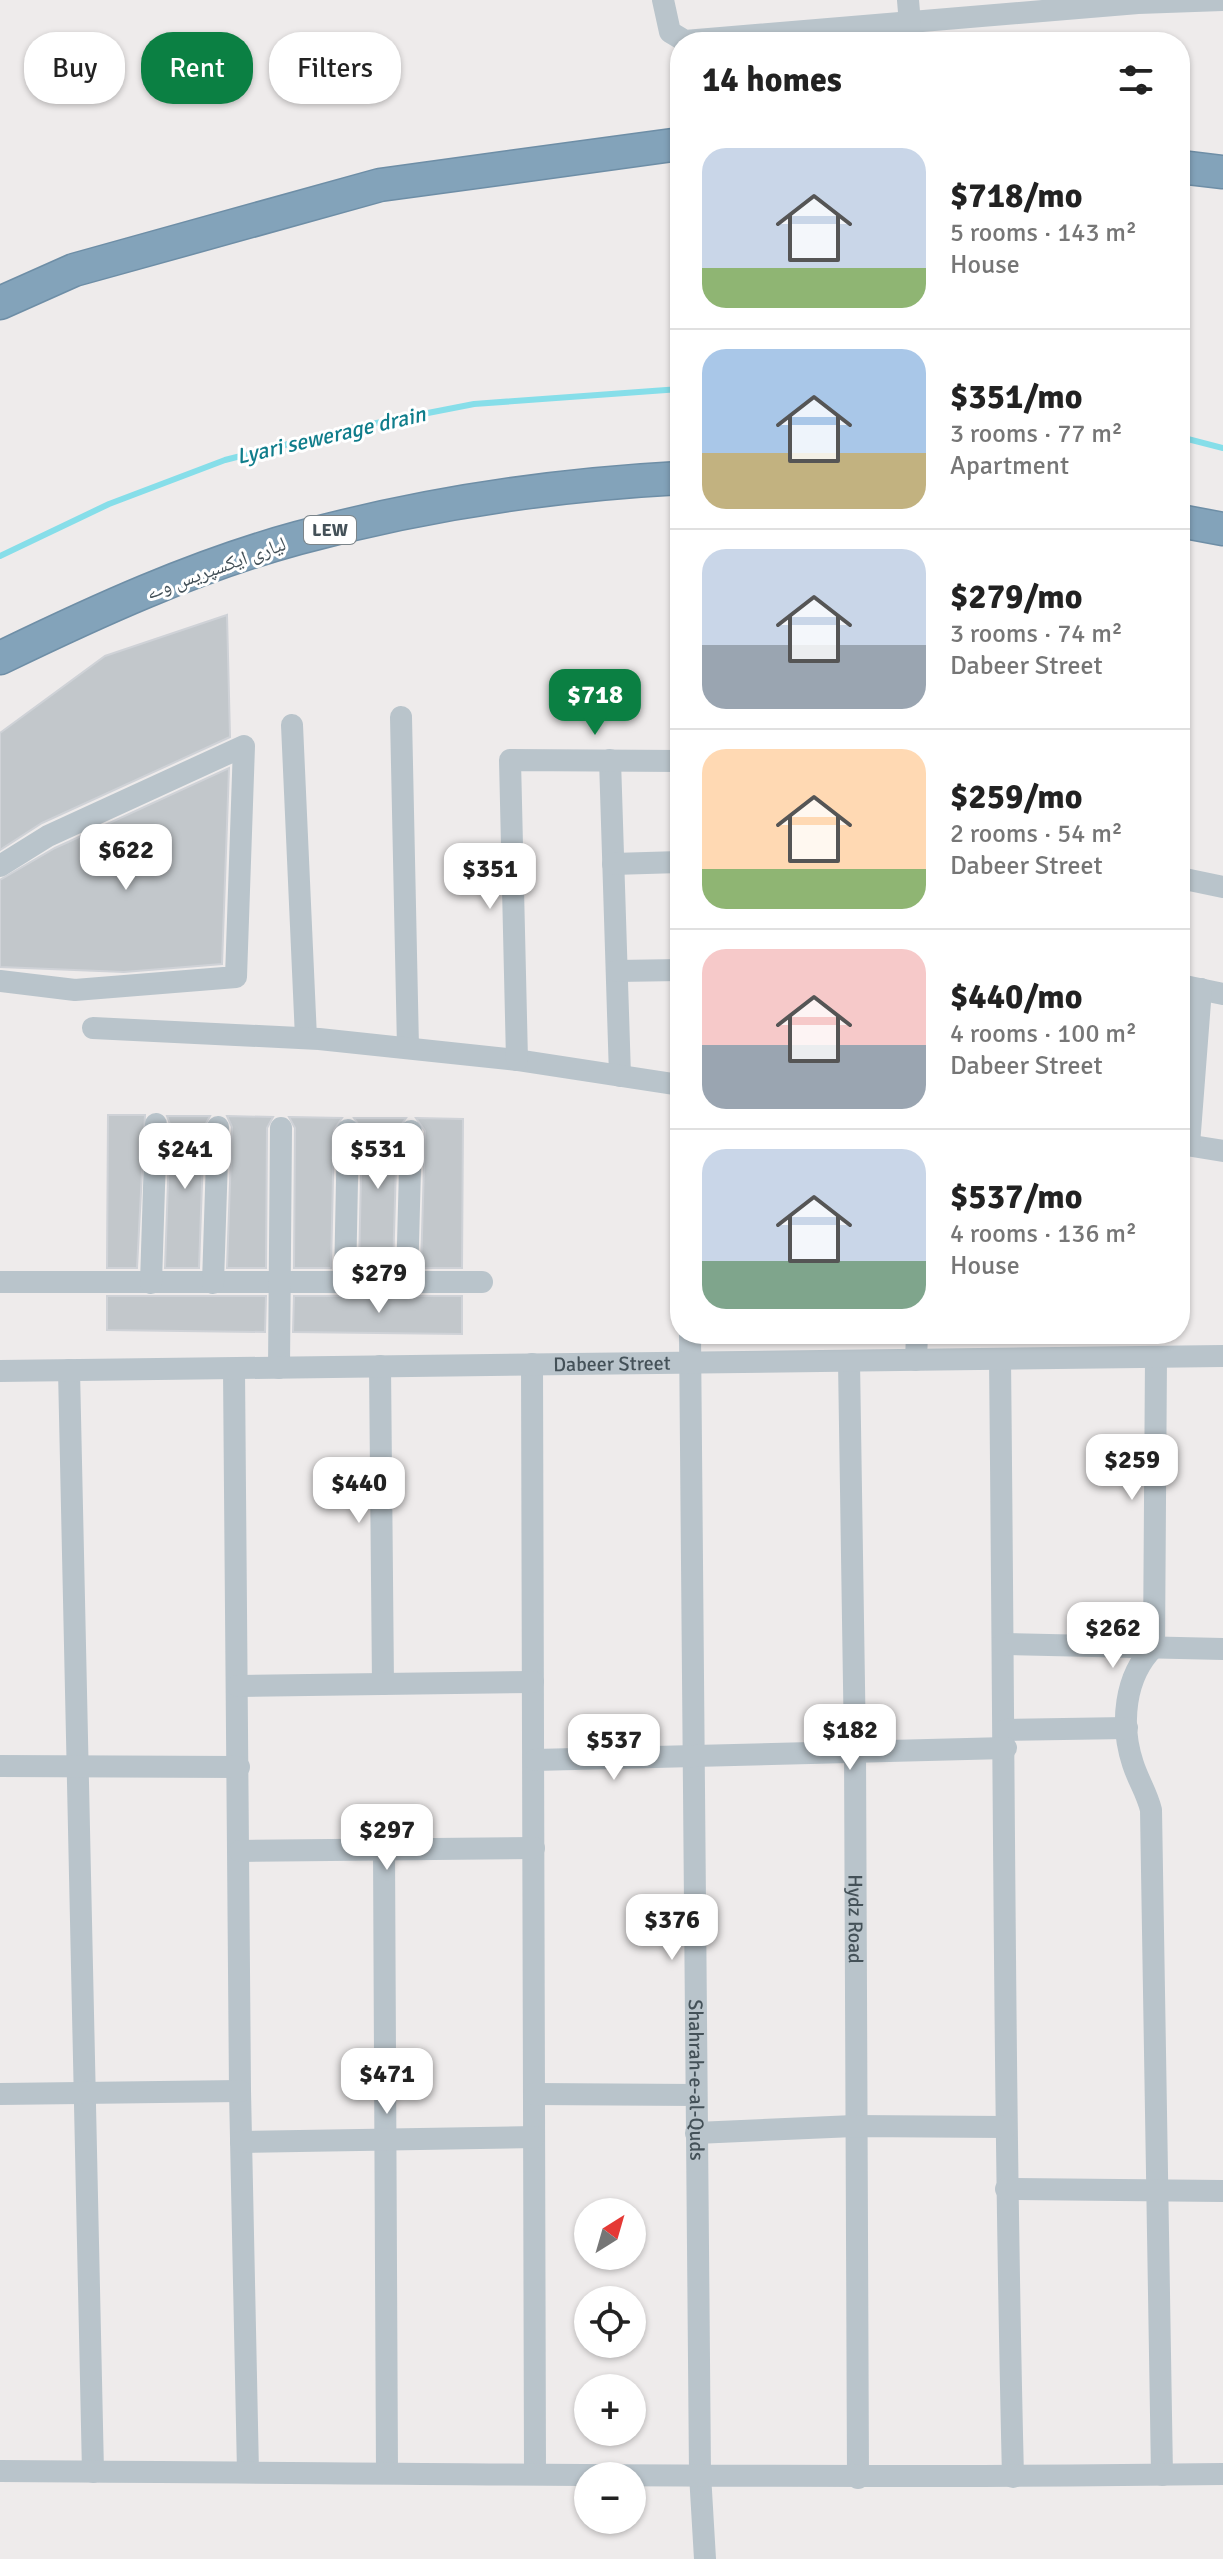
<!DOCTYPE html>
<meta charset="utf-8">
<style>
:root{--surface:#fff;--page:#f6f6f6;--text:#222;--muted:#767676;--line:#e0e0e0;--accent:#0b8043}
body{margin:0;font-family:Signika,"Noto Naskh Arabic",sans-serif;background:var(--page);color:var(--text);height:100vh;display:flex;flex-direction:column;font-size:30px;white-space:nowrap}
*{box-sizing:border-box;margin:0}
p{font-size:26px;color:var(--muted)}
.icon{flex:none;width:44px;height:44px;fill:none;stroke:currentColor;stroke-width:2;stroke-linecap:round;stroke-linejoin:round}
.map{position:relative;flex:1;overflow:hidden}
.sheet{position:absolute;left:670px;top:32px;width:520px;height:1312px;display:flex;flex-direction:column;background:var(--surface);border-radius:32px;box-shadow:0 2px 6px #0004}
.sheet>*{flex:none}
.top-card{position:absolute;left:24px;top:32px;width:526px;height:72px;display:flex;gap:16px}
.needle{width:52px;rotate:37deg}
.fabs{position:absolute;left:574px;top:2198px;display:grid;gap:16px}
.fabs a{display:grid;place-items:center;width:72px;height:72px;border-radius:50%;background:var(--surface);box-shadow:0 2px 6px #0004;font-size:40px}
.price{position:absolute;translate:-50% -68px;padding:0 18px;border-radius:16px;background:#fff;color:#222;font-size:26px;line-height:52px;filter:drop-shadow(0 2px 4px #0008)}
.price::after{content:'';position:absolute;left:50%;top:48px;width:24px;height:18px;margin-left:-12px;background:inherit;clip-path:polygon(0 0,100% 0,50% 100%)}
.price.selected{background:var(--accent);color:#fff}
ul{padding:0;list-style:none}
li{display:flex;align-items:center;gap:24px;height:200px;padding:0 32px}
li+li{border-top:2px solid var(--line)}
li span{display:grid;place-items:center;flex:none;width:224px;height:160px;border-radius:24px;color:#555}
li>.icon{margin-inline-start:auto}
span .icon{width:96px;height:96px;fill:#fffc;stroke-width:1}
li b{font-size:34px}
h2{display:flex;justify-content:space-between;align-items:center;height:96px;padding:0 32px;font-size:34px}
.chip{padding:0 28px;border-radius:32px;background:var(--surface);box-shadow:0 2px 6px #0004;font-size:28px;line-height:72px}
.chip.selected{background:var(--accent);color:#fff}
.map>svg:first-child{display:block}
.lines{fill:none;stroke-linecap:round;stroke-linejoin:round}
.stream{stroke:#86dee9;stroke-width:6}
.building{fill:#c2c7cb;stroke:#cfd2d7;stroke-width:2}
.highway-casing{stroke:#6e8ea6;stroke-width:35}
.minor{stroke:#b9c4cb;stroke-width:22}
.highway{stroke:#83a3ba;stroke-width:32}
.labels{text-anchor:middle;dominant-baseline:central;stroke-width:6;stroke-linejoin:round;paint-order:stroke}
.shield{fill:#fff;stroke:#7c858a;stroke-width:2}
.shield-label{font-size:18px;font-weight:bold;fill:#445158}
.street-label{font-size:20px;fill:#445158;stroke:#fff}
.water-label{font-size:22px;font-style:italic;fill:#0f7d8b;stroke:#fff}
</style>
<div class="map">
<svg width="1223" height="2559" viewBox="0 0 1223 2559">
<rect width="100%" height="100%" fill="#eeebeb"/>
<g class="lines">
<!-- stream -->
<g class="stream">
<path d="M1180,437L1223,448"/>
<path d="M0,556L109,504L225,460L356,427L474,404L680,389"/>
</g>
</g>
<!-- building -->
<g class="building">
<path d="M227,615L230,737L42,823L0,850V733L105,656Z"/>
<path d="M229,768L222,964L124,972L0,967V880L55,848Z"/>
<path d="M108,1115H145L137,1268H107Z"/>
<path d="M167,1116H210L204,1127L199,1268H165L170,1124Z"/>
<path d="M227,1116L273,1117L267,1128L266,1268H227L232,1127Z"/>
<path d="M289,1117L342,1118L334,1130L331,1268H294L295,1128Z"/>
<path d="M354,1118H406L397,1131L393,1268H359L362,1130Z"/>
<path d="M416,1118L463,1119L462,1268H421L425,1131Z"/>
<path d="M107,1296H266L265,1332L107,1330Z"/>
<path d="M294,1296H462V1334L293,1332Z"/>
</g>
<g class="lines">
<!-- highway casing -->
<g class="highway-casing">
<g id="highway">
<path d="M1180,167L1223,172"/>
<path d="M0,303L74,270L380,185L680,144"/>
<path d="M1180,521L1223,529"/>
<path d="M0,658C95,612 195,566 298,538C423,504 550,485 680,478"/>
</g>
</g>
<!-- minor -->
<g class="minor">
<path d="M663,0L670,32L685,41L1138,3L1223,0"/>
<path d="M908,0L910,24"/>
<path d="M401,717L408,1048"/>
<path d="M292,725L306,1038"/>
<path d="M610,760L620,1076"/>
<path d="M613,864L680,862"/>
<path d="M0,866L48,836L244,746L236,977L75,990L0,981"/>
<path d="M1180,878L1223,887"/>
<path d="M617,971L680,970"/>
<path d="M1180,985L1223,994"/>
<path d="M93,1028L319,1039L517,1060L680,1085"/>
<path d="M517,1060L510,760L680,761"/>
<path d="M1180,1144L1223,1151"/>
<path d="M1189,1145L1201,989"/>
<path d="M0,1282H482"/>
<path d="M345,1282L348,1130"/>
<path d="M407,1282L411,1131"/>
<path d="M151,1283L156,1124"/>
<path d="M213,1283L218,1127"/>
<path id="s1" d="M690,1334L700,2474L705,2559"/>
<path d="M1156,1357L1154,1647C1124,1676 1120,1725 1133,1764C1138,1780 1147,1793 1151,1810L1162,2475"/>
<path d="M1000,1359C1004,1731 1004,2104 1013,2477"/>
<path d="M916,1360L917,1334"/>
<path id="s2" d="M849,1361L855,1749L858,2478"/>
<path d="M532,1364L535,2473"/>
<path d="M380,1366L383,1684"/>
<path d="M279,1368L281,1128"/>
<path d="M69,1370L93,2472"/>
<path d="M234,1370L240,2091L248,2472"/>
<path id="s3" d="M0,1371L1223,1356"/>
<path d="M1003,1644L1223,1649"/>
<path d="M238,1686L533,1682"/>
<path d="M1005,1730L1127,1728"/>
<path d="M535,1760L1006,1748"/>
<path d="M0,1766L239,1767"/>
<path d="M384,1849L387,2473"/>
<path d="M240,1851L534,1848"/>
<path d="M0,2094L240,2091"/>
<path d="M534,2094L696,2095"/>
<path d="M696,2133L854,2126L1006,2127"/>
<path d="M241,2142L534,2137"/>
<path d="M1006,2189L1223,2191"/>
<path d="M0,2471C408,2473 815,2479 1223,2474"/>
</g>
<!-- highway -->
<use href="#highway" class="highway"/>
</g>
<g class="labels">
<!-- shield labels -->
<rect class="shield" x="304" y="516" width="52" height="28" rx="6"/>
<g class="shield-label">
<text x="330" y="530">LEW</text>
</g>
<!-- street labels -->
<g class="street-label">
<text transform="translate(216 568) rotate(-20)">لیاری ایکسپریس وے</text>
<text stroke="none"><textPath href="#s3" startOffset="612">Dabeer Street</textPath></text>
<text stroke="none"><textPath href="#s2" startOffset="558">Hydz Road</textPath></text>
<text stroke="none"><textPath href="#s1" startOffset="746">Shahrah-e-al-Quds</textPath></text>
</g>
<!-- water labels -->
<g class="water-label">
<text transform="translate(331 435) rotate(-13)">Lyari sewerage drain</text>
</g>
</g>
</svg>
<div class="fabs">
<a><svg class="needle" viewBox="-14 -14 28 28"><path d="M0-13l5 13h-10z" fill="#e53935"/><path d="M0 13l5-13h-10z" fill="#767676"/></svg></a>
<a><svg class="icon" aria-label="locate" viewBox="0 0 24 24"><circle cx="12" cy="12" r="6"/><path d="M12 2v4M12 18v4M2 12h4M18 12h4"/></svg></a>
<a>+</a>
<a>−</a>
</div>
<b class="price selected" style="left:595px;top:737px">$718</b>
<b class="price" style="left:126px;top:892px">$622</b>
<b class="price" style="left:490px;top:911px">$351</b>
<b class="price" style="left:185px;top:1191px">$241</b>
<b class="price" style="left:378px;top:1191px">$531</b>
<b class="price" style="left:379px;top:1315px">$279</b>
<b class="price" style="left:1132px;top:1502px">$259</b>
<b class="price" style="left:359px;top:1525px">$440</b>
<b class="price" style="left:1113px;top:1670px">$262</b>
<b class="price" style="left:850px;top:1772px">$182</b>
<b class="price" style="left:614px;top:1782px">$537</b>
<b class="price" style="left:387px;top:1872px">$297</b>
<b class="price" style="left:672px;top:1962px">$376</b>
<b class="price" style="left:387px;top:2116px">$471</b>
<div class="top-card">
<a class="chip">Buy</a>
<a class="chip selected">Rent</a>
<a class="chip">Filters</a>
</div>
<section class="sheet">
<h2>14 homes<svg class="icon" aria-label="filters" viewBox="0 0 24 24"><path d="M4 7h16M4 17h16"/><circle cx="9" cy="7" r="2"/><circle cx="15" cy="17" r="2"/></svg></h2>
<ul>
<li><span style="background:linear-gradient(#c9d6e8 75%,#8fb573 0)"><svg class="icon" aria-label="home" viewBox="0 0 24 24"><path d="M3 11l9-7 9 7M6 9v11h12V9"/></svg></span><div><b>$718/mo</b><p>5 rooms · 143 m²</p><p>House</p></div></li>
<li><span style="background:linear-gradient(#a9c7e8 65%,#c2b280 0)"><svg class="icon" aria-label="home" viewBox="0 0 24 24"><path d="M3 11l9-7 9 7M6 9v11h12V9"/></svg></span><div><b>$351/mo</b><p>3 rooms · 77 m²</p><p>Apartment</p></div></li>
<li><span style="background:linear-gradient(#c9d6e8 60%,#9aa5b1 0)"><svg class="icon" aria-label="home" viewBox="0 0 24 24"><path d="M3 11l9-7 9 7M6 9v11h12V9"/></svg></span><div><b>$279/mo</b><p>3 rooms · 74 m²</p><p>Dabeer Street</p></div></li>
<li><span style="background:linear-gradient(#ffd9b3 75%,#8fb573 0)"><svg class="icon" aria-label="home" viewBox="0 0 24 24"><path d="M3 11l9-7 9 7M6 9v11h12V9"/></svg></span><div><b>$259/mo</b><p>2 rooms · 54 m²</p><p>Dabeer Street</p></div></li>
<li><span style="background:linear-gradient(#f6c9c9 60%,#9aa5b1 0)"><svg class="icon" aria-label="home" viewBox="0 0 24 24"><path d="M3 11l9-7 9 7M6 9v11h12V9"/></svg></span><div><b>$440/mo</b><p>4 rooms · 100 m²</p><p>Dabeer Street</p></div></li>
<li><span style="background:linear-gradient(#c9d6e8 70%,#7fa58c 0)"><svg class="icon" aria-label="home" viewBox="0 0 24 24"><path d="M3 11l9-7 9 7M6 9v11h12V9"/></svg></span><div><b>$537/mo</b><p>4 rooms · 136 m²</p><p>House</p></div></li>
</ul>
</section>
</div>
